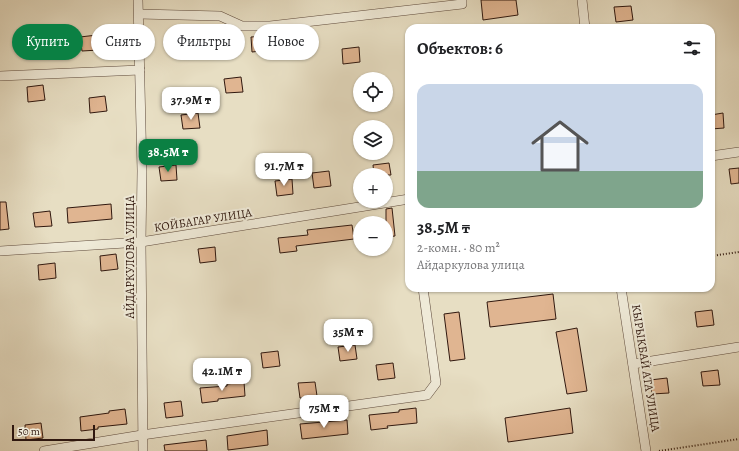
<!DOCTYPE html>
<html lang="ru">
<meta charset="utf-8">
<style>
:root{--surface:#fff;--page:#f6f6f6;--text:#202124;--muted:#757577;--accent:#0b8043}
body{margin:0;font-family:Alegreya,serif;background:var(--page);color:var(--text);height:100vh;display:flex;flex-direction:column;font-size:15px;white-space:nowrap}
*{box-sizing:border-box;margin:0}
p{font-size:13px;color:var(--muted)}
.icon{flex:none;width:22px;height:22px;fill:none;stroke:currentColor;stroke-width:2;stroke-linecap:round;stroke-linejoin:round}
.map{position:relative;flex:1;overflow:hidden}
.panel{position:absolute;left:405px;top:24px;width:310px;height:268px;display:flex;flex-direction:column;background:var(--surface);border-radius:12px;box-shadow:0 1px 3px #0004}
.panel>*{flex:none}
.banner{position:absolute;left:12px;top:24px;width:333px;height:36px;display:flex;gap:8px}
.tools{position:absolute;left:353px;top:72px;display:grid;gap:8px}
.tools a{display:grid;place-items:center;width:40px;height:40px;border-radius:50%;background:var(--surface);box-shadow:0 1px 3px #0004;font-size:20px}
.scale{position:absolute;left:12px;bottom:10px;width:83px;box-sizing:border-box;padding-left:4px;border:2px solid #30180f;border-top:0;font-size:11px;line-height:14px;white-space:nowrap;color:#30180f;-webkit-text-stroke:3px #efead8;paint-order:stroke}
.price{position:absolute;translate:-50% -34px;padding:0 9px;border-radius:8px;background:#fff;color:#222;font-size:13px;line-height:26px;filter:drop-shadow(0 1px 2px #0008)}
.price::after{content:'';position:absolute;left:50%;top:24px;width:12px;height:9px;margin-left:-6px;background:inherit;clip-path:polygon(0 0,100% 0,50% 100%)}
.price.on{background:var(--accent);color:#fff}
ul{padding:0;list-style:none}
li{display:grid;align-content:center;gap:8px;height:212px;padding:0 12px}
li span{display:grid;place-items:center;height:124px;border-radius:12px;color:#555}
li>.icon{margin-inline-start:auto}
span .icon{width:72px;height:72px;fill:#fffc;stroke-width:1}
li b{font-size:17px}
h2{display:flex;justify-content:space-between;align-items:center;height:48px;padding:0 12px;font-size:17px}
.pill{padding:0 14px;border-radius:18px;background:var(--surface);box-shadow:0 1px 3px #0004;font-size:14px;line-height:36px}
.pill.on{background:var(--accent);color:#fff}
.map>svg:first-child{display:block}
.building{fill:#e0b591;stroke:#30180f}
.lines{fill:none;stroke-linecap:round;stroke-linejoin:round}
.minor-casing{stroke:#5e4a3c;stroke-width:10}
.path{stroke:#30180f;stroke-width:2;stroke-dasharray:1 2;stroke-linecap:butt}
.minor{stroke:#efead8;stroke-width:9}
.labels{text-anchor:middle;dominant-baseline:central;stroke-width:4;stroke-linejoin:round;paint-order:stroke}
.street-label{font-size:12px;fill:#30180f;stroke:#efead8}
</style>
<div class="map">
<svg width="739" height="451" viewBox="0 0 739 451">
<rect width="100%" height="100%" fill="#e7dec3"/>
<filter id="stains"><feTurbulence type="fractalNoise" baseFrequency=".005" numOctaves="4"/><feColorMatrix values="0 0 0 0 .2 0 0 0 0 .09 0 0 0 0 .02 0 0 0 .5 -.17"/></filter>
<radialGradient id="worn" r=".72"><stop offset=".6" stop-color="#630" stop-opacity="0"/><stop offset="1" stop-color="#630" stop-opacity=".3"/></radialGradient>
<!-- building -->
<g class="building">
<path d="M481,0H516L518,15L483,20Z"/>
<path d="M631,6L633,20L616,22L614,7Z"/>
<path d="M213,34L215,49L198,51L196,36Z"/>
<path d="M97,35L99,50L82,51L80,37Z"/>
<path d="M267,36L269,50L252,52L251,37Z"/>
<path d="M359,47L360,62L343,64L342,49Z"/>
<path d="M241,77L243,92L226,93L224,79Z"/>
<path d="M43,85L45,100L28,102L27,87Z"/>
<path d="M105,96L107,111L90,113L89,98Z"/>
<path d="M198,113L200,128L183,129L181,115Z"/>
<path d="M723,113L724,128L711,129V115Z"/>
<path d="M389,163L391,175H374L373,165Z"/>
<path d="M176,165L177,180L161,181L159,167Z"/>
<path d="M739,168V183L731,184L729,169Z"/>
<path d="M329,171L331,186L314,188L312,173Z"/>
<path d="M292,179L293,194L277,196L275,181Z"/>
<path d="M0,202H6L9,229L0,230Z"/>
<path d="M111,204L112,219L68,223L67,208Z"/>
<path d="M392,208L395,236L386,237V209Z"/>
<path d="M50,211L52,226L35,227L33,213Z"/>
<path d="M352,225L354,239L296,246L297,251L280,253L278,238L308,235L307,230Z"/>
<path d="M215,247L216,261L200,263L198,249Z"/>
<path d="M116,254L118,269L101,271L100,256Z"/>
<path d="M55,263L56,278L39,280L38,265Z"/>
<path d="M553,294L556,319L490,327L487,302Z"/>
<path d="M712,310L714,325L697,327L695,312Z"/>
<path d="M459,312L465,359L450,361L444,314Z"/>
<path d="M577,328L587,391L567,394L556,332Z"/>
<path d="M355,345L357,359L340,361L338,347Z"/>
<path d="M278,351L280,366L263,368L261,353Z"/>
<path d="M393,363L395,378L378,380L376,365Z"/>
<path d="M718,370L720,385L703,386L701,372Z"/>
<path d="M667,378L669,393L652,394L650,380Z"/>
<path d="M244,382L245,396L218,399V401L202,403L200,388L227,386V384Z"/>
<path d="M315,382L317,396L300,398L298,383Z"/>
<path d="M181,401L183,416L166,418L164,403Z"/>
<path d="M416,408L417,423L387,426L388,428L371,430L369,415L399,412V410Z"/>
<path d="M570,408L573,433L508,442L505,418Z"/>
<path d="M125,409L127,424L98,427V429L81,431L80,417L109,413V411Z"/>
<path d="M347,420L348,434L302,439L300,424Z"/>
<path d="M41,423L43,438L26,440L25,425Z"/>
<path d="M267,430L268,445L228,450L227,436Z"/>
<path d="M206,440L207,451H165L164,445Z"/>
</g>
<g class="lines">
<!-- minor casing -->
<g class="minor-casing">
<g id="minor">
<path d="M138,0L142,171L141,242L143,451"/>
<path d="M582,0L585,28"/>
<path d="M139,14L220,16L242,26H270L462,4V0"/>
<path d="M0,76L140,70"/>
<path d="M711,156L739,152"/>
<path d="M0,251L141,242L409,199"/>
<path d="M621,288L646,451"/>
<path d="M633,364L739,347"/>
<path d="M44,451L142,435L427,395L436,383L423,288"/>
</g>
</g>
<!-- path -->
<g class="path">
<path d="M711,256L739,252"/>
<path d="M659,451L739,439"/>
</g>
<!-- minor -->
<use href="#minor" class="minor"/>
</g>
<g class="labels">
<!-- street labels -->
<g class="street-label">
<text transform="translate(203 220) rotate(-9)">КОЙБАГАР УЛИЦА</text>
<text transform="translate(130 257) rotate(-90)">АЙДАРКУЛОВА УЛИЦА</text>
<text transform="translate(646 368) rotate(81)">КЫРЫКБАЙ АТА УЛИЦА</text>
</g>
</g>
<rect width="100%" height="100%" filter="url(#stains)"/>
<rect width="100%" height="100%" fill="url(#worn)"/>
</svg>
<div class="tools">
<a><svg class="icon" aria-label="locate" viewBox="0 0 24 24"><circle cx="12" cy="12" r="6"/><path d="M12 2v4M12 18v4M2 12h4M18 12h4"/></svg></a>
<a><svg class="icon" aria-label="layers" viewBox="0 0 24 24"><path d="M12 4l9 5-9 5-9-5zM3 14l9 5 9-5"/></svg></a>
<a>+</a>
<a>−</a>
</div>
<div class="scale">50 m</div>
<b class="price" style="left:191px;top:121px">37.9M ₸</b>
<b class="price on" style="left:168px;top:173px">38.5M ₸</b>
<b class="price" style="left:284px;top:187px">91.7M ₸</b>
<b class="price" style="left:348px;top:353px">35M ₸</b>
<b class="price" style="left:222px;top:392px">42.1M ₸</b>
<b class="price" style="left:324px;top:429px">75M ₸</b>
<div class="banner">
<a class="pill on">Купить</a>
<a class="pill">Снять</a>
<a class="pill">Фильтры</a>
<a class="pill">Новое</a>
</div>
<section class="panel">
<h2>Объектов: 6<svg class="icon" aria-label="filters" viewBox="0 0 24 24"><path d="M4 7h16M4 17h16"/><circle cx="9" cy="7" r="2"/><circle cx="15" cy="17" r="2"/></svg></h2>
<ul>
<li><span style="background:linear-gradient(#c9d6e8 70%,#7fa58c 0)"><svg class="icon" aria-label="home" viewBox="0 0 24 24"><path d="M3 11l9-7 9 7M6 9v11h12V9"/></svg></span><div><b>38.5M ₸</b><p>2-комн. · 80 m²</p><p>Айдаркулова улица</p></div></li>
</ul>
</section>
</div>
